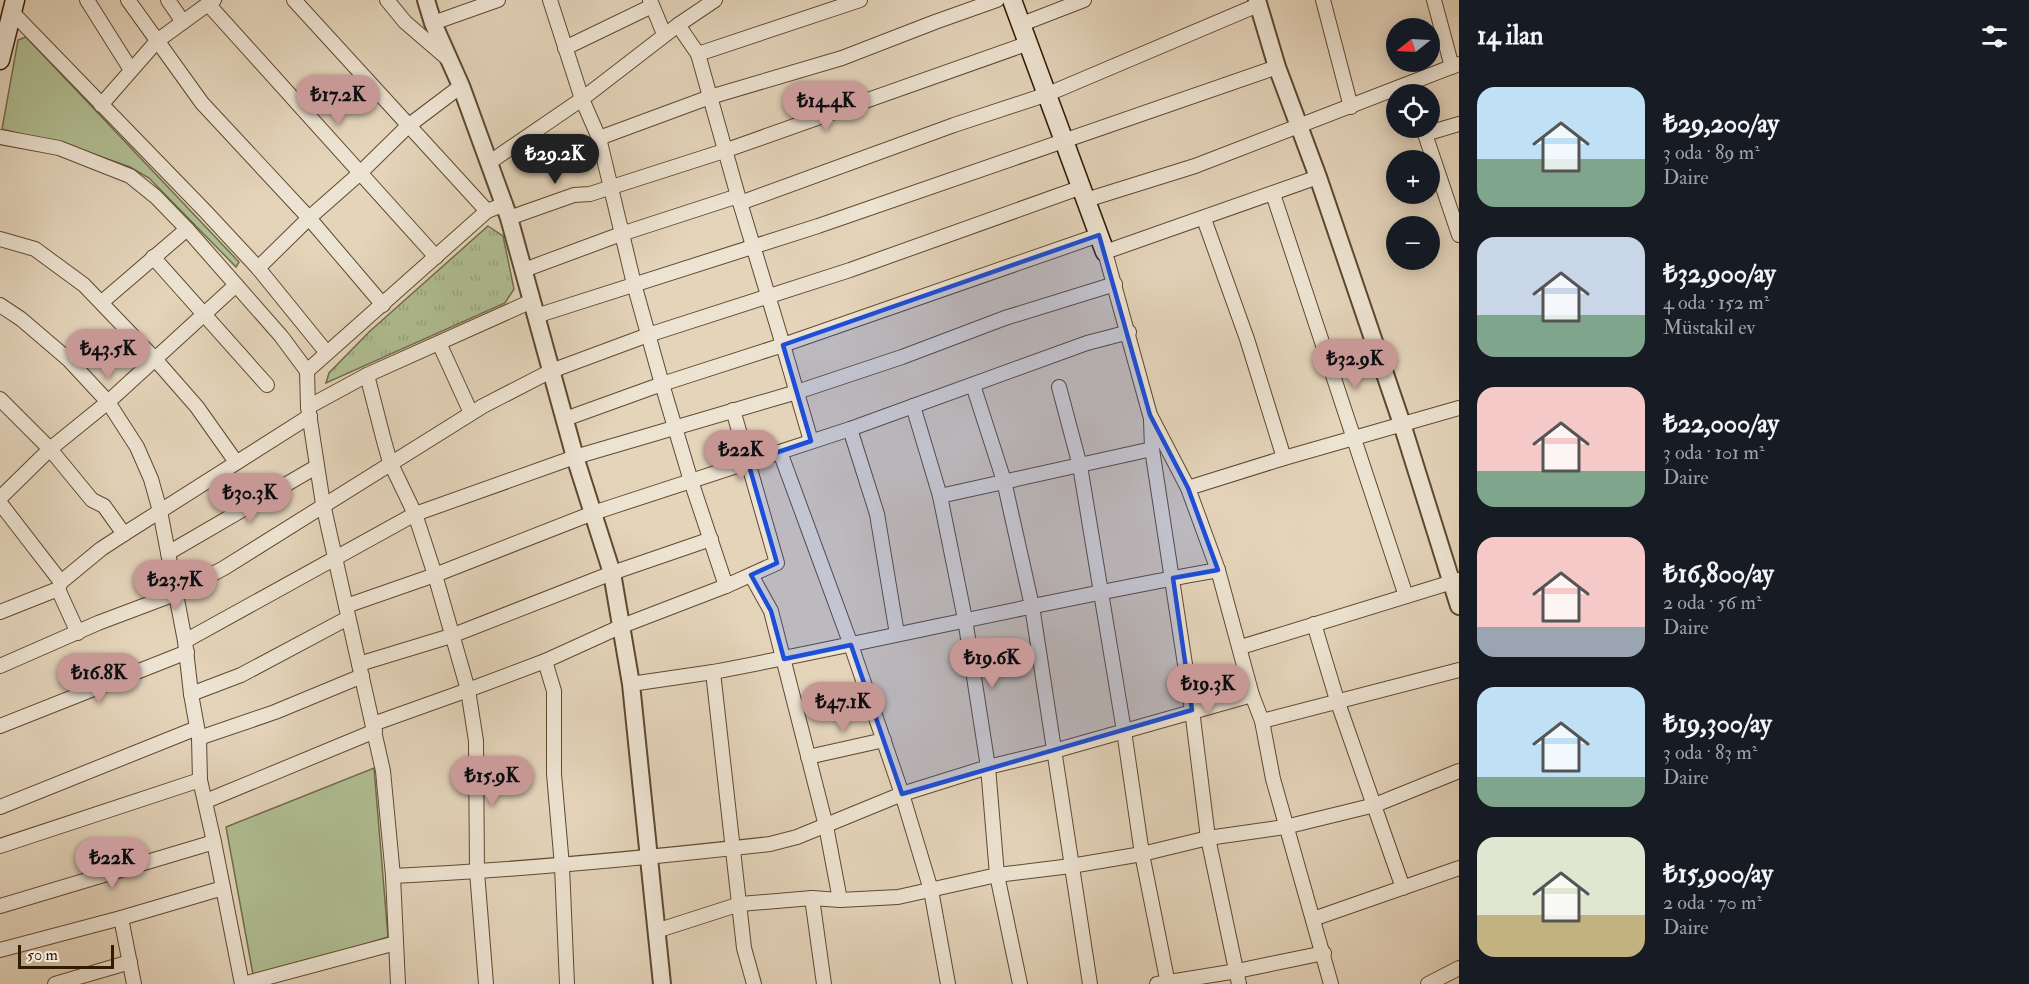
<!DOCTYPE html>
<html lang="tr">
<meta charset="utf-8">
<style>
:root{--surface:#171b24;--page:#242831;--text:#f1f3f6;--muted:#9ea1a6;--accent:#c59692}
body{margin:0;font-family:"IM FELL Double Pica",serif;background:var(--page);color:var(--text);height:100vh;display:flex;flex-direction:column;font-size:22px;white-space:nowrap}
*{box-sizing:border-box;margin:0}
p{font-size:20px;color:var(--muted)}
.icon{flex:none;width:33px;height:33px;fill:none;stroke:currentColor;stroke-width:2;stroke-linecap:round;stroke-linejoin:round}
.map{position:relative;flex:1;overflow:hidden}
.panel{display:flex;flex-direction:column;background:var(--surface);width:570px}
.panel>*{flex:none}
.needle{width:39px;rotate:252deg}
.buttons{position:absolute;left:1386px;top:18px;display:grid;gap:12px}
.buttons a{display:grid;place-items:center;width:54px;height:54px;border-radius:50%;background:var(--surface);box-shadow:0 3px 15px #0003;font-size:30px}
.scale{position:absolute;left:18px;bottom:15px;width:96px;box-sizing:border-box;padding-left:6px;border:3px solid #331b00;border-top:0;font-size:16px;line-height:21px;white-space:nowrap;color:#331b00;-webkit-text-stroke:4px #ede3d2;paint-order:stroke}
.price{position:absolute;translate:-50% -51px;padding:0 14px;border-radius:21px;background:var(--accent);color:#111;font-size:20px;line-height:39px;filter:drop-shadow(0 2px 3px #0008)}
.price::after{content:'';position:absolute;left:50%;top:36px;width:18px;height:14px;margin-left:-9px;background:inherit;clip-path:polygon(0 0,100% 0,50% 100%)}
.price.current{background:#222;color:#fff}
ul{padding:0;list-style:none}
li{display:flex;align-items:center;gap:18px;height:150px;padding:0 18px}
li span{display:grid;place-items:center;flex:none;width:168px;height:120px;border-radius:18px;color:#555}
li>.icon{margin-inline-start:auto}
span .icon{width:72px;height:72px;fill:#fffc;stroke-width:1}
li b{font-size:26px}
h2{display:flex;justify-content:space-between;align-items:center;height:72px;padding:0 18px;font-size:26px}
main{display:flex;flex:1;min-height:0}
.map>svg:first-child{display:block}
.grass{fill:url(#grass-tufts);stroke:#726c4a;stroke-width:1.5}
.park{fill:#b0be93;stroke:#726c4a;stroke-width:1.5}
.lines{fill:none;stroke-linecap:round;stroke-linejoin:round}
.minor-casing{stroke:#5f492e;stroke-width:16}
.tertiary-casing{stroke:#5f492e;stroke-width:20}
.secondary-casing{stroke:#331b00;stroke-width:21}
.minor{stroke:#ede3d2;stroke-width:14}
.tertiary{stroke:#ede3d2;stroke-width:16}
.secondary{stroke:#ede3d2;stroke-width:18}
.marked{fill:#1d4ed8;fill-opacity:0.2;stroke:#1d4ed8;stroke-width:4.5;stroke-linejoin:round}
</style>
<main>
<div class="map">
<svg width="1459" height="984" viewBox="0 0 1459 984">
<defs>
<pattern id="grass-tufts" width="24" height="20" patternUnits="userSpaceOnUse" patternTransform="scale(1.5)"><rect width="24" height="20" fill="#b0be93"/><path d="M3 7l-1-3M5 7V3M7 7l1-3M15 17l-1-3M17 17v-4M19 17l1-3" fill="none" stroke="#98a37d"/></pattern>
</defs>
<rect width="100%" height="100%" fill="#e4d4ba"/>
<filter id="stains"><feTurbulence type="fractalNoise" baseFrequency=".00333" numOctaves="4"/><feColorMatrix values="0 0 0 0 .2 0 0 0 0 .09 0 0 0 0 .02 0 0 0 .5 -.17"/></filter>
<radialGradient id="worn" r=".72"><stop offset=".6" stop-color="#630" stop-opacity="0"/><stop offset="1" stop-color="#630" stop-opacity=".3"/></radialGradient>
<!-- grass -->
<path class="grass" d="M488,226L503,236L514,289L505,303L326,383L329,373L369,332Z"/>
<!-- park -->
<g class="park">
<path d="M26,37L239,262L236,267L149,178L130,167L76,148L2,129L18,40Z"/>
<path d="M374,768L388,937L254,980L226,827Z"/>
</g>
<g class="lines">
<!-- minor casing -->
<g class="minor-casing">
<g id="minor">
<path d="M87,0L131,70"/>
<path d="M128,0L202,103L309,218L383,305"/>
<path d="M168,0L183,22L208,4"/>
<path d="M214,0L208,4L436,257"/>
<path d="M294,0L487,211"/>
<path d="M387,0L405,22L448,59"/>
<path d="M650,0L664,34"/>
<path d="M715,0L678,25L698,54L738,196"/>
<path d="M1323,0L1351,107"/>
<path d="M1434,0L1452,67"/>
<path d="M12,12L206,212L258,268L327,353"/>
<path d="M433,23L498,0"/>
<path d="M1022,24L1084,0"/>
<path d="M678,25L582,99L599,138L634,284L662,384L783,345L811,441"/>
<path d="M565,48L652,6"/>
<path d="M698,54L860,0"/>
<path d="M101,105L157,41L183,22"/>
<path d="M1422,128L1425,134L1459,124"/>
<path d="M1425,134L1459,235"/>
<path d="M0,137L59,148L130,176L156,197L187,229L281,336L307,371"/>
<path d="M599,138L710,97L842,58L935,22L997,0"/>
<path d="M490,162L582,99L550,0"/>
<path d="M1318,177L1105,252L1150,415L1188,488L1218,570L1252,695L1262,721L1273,779L1331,984"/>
<path d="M1273,194L1406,596"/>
<path d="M1086,200L1195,166L1459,64"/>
<path d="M740,203L954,125L1048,94L1258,5"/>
<path d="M509,218L574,195L590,194L724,151L1029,43"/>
<path d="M1204,219L1247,339L1284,458"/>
<path d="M0,239L35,249L84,285L155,359L197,407L236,462"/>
<path d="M153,257L267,385"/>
<path d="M258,268L309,218L359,174L408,126L461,86"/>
<path d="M524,270L621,234L738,196L783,345L1099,235"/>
<path d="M102,302L187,229"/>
<path d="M0,305L21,319L69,360L108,402L137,447L151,479L160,511L185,641L191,694L199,738L200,780L214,842L242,984"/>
<path d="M536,316L818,226L1277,67"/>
<path d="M439,343L471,413"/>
<path d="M367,375L384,441L390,462L415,514L435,575L468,690L373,724"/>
<path d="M973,385L1004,481L1032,606L1090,984"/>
<path d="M1059,387L1080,466L1124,731L1142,854L1168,984"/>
<path d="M0,399L50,449L92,500L104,506L124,534"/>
<path d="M913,406L940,496L965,619L988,767L997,875L1020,984"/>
<path d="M308,407L367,375L532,301"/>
<path d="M565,419L662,384L691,481L726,586"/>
<path d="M850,429L877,514L897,634"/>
<path d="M1152,449L1192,710L1208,838L1239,984"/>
<path d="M780,452L851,645L902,794L931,890L948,984"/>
<path d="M1188,488L1284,458L1459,408"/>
<path d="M940,496L1152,449L1151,420"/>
<path d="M0,498L50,449L108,402L236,285"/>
<path d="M0,503L61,582"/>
<path d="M168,553L316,467"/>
<path d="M751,575L771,611L826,826L840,900"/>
<path d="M58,589L78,633"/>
<path d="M346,606L435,575L593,513L850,429L1087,343L1129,332"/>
<path d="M0,612L58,589L61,582L101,549L124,534L310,416"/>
<path d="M1314,624L1337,700L1403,888"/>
<path d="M185,641L415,514L575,457L797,392L902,357L1005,318L1115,284"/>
<path d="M1241,647L1459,580"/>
<path d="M359,664L451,636L612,573L711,539"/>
<path d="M0,666L98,623L175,594L224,568L483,406L551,371L648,335L850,270L1082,187"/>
<path d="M631,684L713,672"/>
<path d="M191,694L241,675L348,618"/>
<path d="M1262,721L1459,670"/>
<path d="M0,726L187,652"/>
<path d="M199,738L275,712L362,676"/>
<path d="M808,757L884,740"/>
<path d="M206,801L375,731"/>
<path d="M0,807L197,728"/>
<path d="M0,846L200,780"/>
<path d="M393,876C519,870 645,858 770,844L797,837L902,794L988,767L1054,751L1252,695"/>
<path d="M812,898L824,984"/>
<path d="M0,906L214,842"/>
<path d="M1313,919L1459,868"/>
<path d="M656,931L740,904L812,898L840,900L898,897L997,875L1071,866L1142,854L1208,838L1285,827L1375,805L1459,771"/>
<path d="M0,950L121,918"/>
<path d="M55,984L130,962"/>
<path d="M134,984L121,918L223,888"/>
<path d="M243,984L396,943"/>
<path d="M398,984L393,876L383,771L323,504L308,407L307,371L487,211L505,204"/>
<path d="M486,984L477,872L476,741L468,690L545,661"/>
<path d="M567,984L562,866L554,774V691L545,661L622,626L726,586L777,563L733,410"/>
<path d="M754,984L744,948L713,672C882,640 1049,600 1218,570"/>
<path d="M1157,984L1237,971L1324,953"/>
<path d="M1428,984L1459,968"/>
</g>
</g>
<!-- tertiary casing -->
<g class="tertiary-casing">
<g id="tertiary">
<path d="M426,0L433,23L461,86L509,218L575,457L612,573L631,684L662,984"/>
<path d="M1257,0L1277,67L1318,177L1402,424L1459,606"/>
</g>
</g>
<!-- secondary casing -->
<g class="secondary-casing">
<g id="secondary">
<path d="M1012,0L1105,252"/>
<path d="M0,60L15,0"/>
</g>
</g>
<!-- minor -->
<use href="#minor" class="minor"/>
<!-- tertiary -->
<use href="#tertiary" class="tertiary"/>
<!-- secondary -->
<use href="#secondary" class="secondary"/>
</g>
<!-- marked area -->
<path class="marked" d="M1099,235L1150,415L1188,488L1218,570L1173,578L1192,710L902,794L851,645L784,659L771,611L751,575L777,563L748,462L811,441L783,345Z"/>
<rect width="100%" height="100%" filter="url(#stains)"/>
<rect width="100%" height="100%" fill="url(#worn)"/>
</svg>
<div class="buttons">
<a><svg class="needle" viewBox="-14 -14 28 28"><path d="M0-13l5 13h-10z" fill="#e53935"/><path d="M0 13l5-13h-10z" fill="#9ea1a6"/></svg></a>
<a><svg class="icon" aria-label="locate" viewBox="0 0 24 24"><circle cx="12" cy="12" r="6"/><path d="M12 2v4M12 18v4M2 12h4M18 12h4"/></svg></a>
<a>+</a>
<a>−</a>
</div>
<div class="scale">50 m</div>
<b class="price" style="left:338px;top:126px">₺17.2K</b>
<b class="price" style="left:826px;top:132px">₺14.4K</b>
<b class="price current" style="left:555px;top:185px">₺29.2K</b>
<b class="price" style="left:108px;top:380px">₺43.5K</b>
<b class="price" style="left:1355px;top:390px">₺32.9K</b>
<b class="price" style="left:741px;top:481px">₺22K</b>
<b class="price" style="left:250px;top:524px">₺30.3K</b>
<b class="price" style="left:175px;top:611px">₺23.7K</b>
<b class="price" style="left:992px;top:689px">₺19.6K</b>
<b class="price" style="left:99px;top:704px">₺16.8K</b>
<b class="price" style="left:1208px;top:715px">₺19.3K</b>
<b class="price" style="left:843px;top:733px">₺47.1K</b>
<b class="price" style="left:492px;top:807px">₺15.9K</b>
<b class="price" style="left:112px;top:889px">₺22K</b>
</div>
<section class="panel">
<h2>14 ilan<svg class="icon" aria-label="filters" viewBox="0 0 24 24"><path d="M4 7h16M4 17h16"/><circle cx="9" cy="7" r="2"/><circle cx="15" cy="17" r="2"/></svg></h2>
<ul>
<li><span style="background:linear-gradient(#bfe0f5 60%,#7fa58c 0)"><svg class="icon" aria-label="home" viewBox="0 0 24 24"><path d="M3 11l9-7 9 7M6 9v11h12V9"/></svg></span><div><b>₺29,200/ay</b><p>3 oda · 89 m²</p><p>Daire</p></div></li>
<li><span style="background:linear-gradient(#c9d6e8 65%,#7fa58c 0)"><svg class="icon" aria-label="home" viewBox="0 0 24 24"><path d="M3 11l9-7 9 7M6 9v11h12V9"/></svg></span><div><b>₺32,900/ay</b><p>4 oda · 152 m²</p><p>Müstakil ev</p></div></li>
<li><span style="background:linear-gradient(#f6c9c9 70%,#7fa58c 0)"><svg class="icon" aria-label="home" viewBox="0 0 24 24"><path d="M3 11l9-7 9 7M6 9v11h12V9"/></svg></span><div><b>₺22,000/ay</b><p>3 oda · 101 m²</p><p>Daire</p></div></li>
<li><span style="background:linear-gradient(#f6c9c9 75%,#9aa5b1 0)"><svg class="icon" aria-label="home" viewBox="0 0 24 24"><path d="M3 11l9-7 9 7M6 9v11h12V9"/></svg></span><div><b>₺16,800/ay</b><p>2 oda · 56 m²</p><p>Daire</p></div></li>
<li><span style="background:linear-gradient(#bfe0f5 75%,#7fa58c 0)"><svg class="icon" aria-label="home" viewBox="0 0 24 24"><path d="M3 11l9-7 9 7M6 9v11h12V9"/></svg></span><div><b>₺19,300/ay</b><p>3 oda · 83 m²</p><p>Daire</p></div></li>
<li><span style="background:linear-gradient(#dfe7d0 65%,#c2b280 0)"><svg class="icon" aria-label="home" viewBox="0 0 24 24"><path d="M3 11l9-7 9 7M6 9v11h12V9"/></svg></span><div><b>₺15,900/ay</b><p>2 oda · 70 m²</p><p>Daire</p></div></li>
</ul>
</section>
</main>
